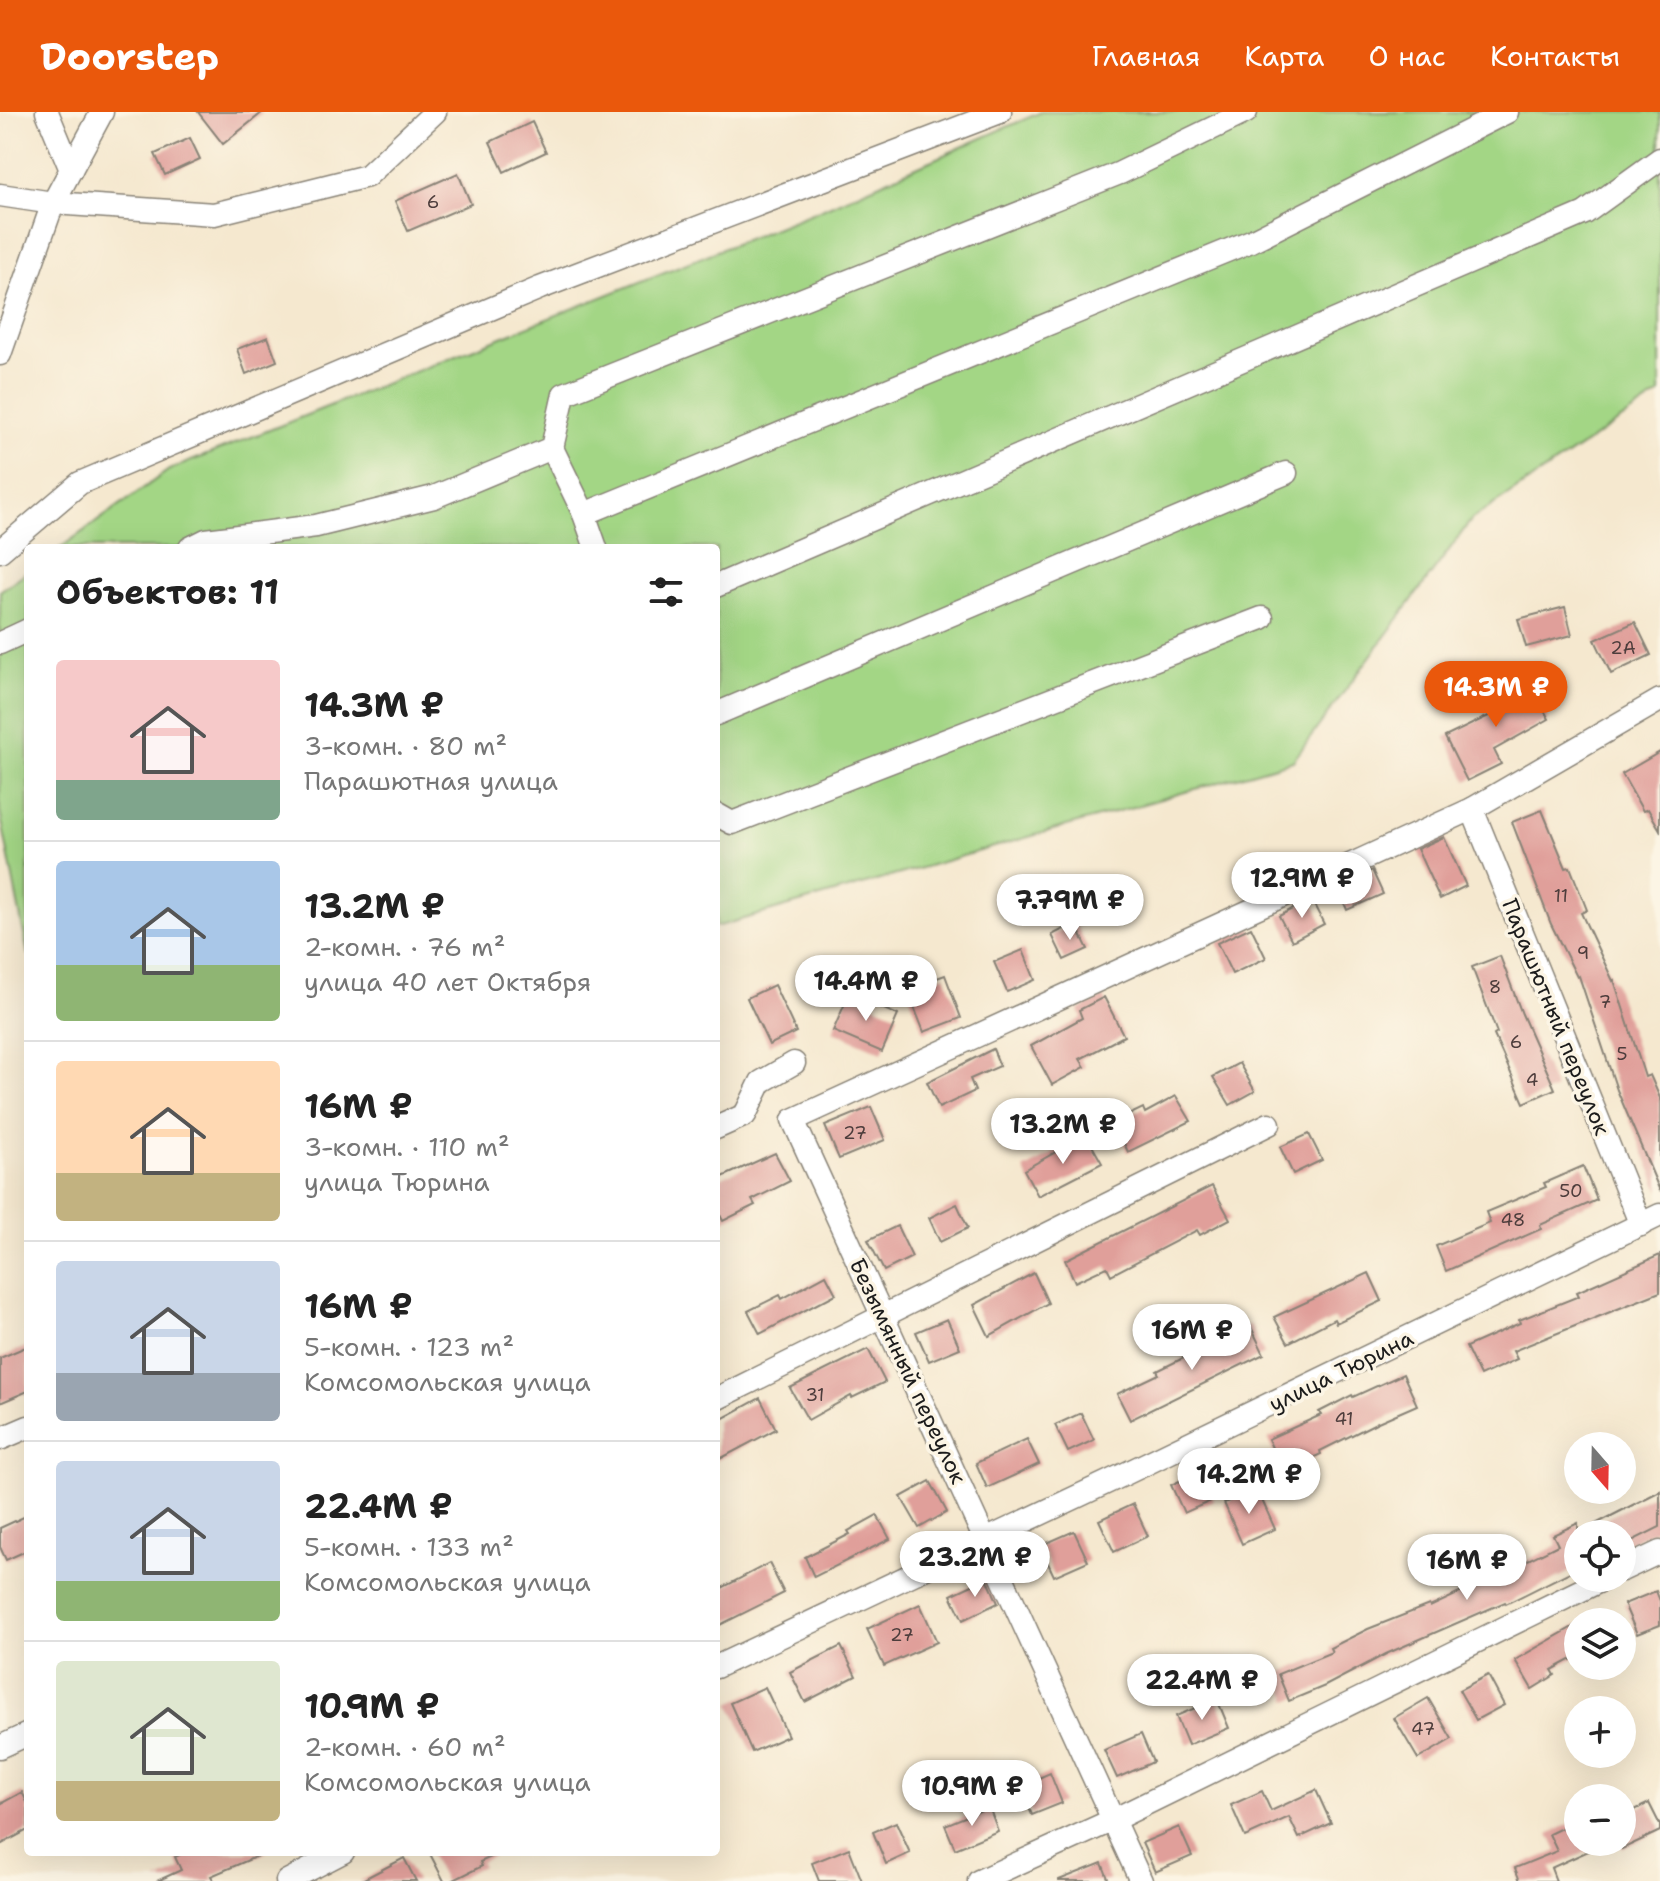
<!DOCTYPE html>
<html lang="ru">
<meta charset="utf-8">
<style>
:root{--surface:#fff;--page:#f6f6f6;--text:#222;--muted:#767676;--line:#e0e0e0;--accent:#ea580c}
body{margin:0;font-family:"Shantell Sans",sans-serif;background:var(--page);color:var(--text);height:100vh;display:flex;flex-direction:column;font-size:30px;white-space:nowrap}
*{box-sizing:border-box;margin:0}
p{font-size:26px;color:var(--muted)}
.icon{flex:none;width:44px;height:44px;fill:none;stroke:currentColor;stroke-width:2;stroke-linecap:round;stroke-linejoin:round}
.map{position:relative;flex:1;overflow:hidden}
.sheet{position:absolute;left:24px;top:432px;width:696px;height:1312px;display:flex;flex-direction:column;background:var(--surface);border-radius:8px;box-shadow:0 8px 32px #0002}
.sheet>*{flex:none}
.needle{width:52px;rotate:160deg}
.tools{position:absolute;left:1564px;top:1320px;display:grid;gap:16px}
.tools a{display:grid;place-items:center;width:72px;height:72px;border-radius:50%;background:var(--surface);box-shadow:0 8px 32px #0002;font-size:40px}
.price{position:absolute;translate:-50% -68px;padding:0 18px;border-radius:28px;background:#fff;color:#222;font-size:26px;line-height:52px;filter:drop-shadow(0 2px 4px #0008)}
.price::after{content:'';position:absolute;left:50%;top:48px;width:24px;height:18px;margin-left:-12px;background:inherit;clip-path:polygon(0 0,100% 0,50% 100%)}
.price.on{background:var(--accent);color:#fff}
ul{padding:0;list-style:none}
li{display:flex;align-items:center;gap:24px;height:200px;padding:0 32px}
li+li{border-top:2px solid var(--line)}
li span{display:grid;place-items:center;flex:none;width:224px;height:160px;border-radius:8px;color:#555}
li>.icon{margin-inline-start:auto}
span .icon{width:96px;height:96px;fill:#fffc;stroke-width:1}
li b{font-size:34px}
h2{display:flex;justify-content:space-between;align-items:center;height:96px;padding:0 32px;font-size:34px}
header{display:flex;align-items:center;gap:48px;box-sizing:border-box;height:112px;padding:0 40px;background:var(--accent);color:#fff}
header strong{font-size:38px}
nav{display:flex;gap:44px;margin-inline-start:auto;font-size:28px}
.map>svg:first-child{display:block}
.green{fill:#a3d685;stroke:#607950;stroke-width:2}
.building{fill:#e09f9a}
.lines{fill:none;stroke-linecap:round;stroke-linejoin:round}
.minor-casing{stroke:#888276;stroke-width:25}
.minor{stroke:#fff;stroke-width:22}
.labels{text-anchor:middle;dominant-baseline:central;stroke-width:7;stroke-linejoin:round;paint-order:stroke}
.number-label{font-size:18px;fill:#4d3d3c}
.street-label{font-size:22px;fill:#1c1c1c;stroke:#fcf5e5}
</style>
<header>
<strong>Doorstep</strong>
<nav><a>Главная</a><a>Карта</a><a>О нас</a><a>Контакты</a></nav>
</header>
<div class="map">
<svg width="1660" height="1769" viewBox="0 0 1660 1769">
<rect width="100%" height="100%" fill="#fcf5e5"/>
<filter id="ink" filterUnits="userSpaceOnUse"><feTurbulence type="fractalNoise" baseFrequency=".0125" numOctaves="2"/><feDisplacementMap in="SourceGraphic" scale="16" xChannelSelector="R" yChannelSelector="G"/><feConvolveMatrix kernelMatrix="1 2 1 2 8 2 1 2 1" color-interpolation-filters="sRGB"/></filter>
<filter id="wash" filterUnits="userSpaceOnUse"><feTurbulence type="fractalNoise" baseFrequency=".006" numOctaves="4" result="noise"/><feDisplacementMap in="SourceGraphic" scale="32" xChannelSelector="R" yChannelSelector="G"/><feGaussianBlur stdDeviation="1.8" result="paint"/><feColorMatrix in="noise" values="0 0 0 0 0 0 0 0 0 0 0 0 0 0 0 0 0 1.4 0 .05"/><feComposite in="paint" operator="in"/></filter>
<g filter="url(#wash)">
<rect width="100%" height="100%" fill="#f5e8cf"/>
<!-- green -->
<g class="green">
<path d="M1041,0H1660V282L1472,407L1293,649L716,815V436H60L169,358L817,99Z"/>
<path d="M28,459V843L0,700V479Z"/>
</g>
<g id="blocks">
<!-- building -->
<g class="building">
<path d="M198,0H263L223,32Z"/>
<path d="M532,10L546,40L504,60L490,30Z"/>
<path d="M190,26L200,47L165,63L155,42Z"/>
<path d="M458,61L471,92L408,119L395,89Z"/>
<path d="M268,225L277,249L246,262L237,237Z"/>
<path d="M1565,495L1572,523L1526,535L1518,507Z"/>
<path d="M1635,510L1651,543L1611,562L1595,528Z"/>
<path d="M1525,566L1549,607L1494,638L1501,652L1467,669L1445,625L1495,601L1487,588Z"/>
<path d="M1660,640V718L1648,697L1643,699L1622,662Z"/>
<path d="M1542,698L1566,756L1570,755L1587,798L1581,801L1613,869L1614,868L1645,965L1650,963L1660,986V1079L1617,978L1579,864L1577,865L1551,812L1512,710Z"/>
<path d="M1444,725L1466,774L1440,787L1417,737Z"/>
<path d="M1372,758L1383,782L1347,798L1337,774Z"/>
<path d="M1311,787L1324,812L1292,829L1279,804Z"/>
<path d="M1075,811L1088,837L1064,848L1052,823Z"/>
<path d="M1251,815L1266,846L1232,862L1217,831Z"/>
<path d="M1023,838L1035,868L1007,880L994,850Z"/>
<path d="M1500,844L1522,902L1555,977L1524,991L1494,923L1497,921L1472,855Z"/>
<path d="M945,863L961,906L924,920L907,877Z"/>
<path d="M774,873L796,920L769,933L747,886Z"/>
<path d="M849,882L898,903L882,940L833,919Z"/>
<path d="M1104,885L1124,924L1080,947L1085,955L1052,973L1031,934L1082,906L1079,898Z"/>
<path d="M993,937L1000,954L970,967L975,979L939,996L927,970Z"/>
<path d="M1239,951L1255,979L1230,993L1213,965Z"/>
<path d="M1176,984L1191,1009L1128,1040L1114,1010L1143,996L1145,1001Z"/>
<path d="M871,995L885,1028L839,1047L825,1014Z"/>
<path d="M1309,1022L1322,1048L1293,1062L1280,1035Z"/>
<path d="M1086,1023L1102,1051L1038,1084L1024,1058Z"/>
<path d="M775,1041L790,1069L752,1088L755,1093L723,1109L716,1095V1068Z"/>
<path d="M1583,1054L1597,1088L1540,1113L1541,1117L1446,1159L1436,1134L1490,1111L1486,1100L1546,1075L1544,1071Z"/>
<path d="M1212,1074L1230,1107L1200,1123L1197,1118L1111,1163L1107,1155L1075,1170L1065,1148Z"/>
<path d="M957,1092L968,1116L940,1130L929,1106Z"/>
<path d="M897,1114L912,1145L884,1159L868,1128Z"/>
<path d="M1660,1143V1180L1513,1239L1517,1247L1480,1264L1466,1235L1520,1211L1519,1208L1579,1184L1577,1180Z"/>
<path d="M1034,1161L1048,1191L989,1224L974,1193Z"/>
<path d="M1369,1161L1382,1189L1336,1211L1334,1207L1288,1231L1274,1205Z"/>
<path d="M826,1163L836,1182L760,1222L748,1199L780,1183L782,1187Z"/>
<path d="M947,1207L960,1236L929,1249L916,1220Z"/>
<path d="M1250,1213L1264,1242L1130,1308L1117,1282L1159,1262L1157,1259Z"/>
<path d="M28,1234V1279L0,1291V1246Z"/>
<path d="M868,1237L885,1270L852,1286L851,1284L808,1308L790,1276Z"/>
<path d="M1403,1262L1417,1293L1378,1310L1320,1339L1321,1342L1283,1360L1268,1327L1321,1303L1319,1300L1352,1283L1353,1285Z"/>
<path d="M760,1286L776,1317L716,1349V1310Z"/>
<path d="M1081,1301L1094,1328L1068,1340L1055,1313Z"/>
<path d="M1027,1327L1039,1352L987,1376L976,1351Z"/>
<path d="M1200,1359L1213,1388L1184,1401L1171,1373Z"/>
<path d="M930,1369L947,1400L919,1416L901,1385Z"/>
<path d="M1257,1377L1275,1417L1242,1432L1224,1391Z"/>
<path d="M1660,1379V1415L1622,1434V1422H1578V1456L1506,1492L1505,1490L1386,1542L1325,1574L1289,1589L1278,1562L1332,1540L1330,1536L1368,1517L1429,1493L1430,1495L1496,1464L1558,1433L1553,1423L1578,1411V1421Z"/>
<path d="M1133,1392L1148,1424L1114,1440L1099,1408Z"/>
<path d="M28,1403V1438L6,1448L0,1435V1416Z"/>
<path d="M877,1403L890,1427L814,1465L805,1445L850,1422L848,1419Z"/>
<path d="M1074,1419L1088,1449L1054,1464L1040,1434Z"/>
<path d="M769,1451L784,1481L716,1515V1479Z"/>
<path d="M987,1466L998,1491L963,1508L951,1483Z"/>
<path d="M1656,1479L1660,1489V1513L1637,1522L1624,1492Z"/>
<path d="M920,1492L937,1530L884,1554L867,1517Z"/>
<path d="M1578,1512V1544L1552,1558L1555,1563L1532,1577L1515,1548Z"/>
<path d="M841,1534L856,1564L805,1590L790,1560Z"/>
<path d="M1488,1563L1504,1593L1476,1608L1459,1578Z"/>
<path d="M765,1575L788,1624L752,1640L730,1591Z"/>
<path d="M1428,1586L1452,1627L1418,1647L1394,1606Z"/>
<path d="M1217,1587L1229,1616L1188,1633L1176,1604Z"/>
<path d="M1141,1622L1153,1650L1117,1666L1104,1638Z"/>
<path d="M1050,1661L1062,1691L1032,1703L1020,1674Z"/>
<path d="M1316,1678L1331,1711L1299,1726L1289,1705L1245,1725L1231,1693L1262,1679L1271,1699Z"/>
<path d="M22,1680L28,1692V1718L0,1733V1692Z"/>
<path d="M1649,1691L1660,1713V1719L1622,1737V1704Z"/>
<path d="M989,1695L998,1719L955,1737L945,1713Z"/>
<path d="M1578,1708V1730H1608L1551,1756L1556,1769H1520L1515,1756L1557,1739L1549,1722Z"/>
<path d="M896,1710L910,1741L886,1752L873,1720Z"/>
<path d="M1179,1715L1192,1744L1155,1760L1142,1731Z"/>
<path d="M849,1736L862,1769H819L812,1751Z"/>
<path d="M185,1740H267L211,1764L214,1769H157L181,1758L175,1745Z"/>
<path d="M429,1740H502L480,1750L482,1754L452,1769H444Z"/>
<path d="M404,1746L416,1769H360Z"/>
<path d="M1102,1751L1109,1769H1059V1768Z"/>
</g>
</g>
</g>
<g filter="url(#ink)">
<use href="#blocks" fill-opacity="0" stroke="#888276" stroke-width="2"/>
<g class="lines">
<!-- minor casing -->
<g class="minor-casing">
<g id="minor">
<path d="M47,0L71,58"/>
<path d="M0,83L53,91L214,102L367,64L435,0"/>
<path d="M0,242L53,91L102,0"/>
<path d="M552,336L584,402L596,436"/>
<path d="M584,402L1251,129L1507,0"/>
<path d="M190,436L206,428L316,414L434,385L552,336L564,282L1120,61L1246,0"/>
<path d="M0,439L80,371L540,176L1000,0"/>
<path d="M716,474L1585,101L1660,47"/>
<path d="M0,531L28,518"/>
<path d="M716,602L1286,361"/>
<path d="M1472,697L1641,1113"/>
<path d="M716,702L732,711L1262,506"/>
<path d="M716,1016L745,1003L761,970L794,951"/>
<path d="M716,1287L1269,1012"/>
<path d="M0,1327L28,1315"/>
<path d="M1622,1458L1660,1440"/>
<path d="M716,1555L1125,1362L1660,1103"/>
<path d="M0,1635L28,1622"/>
<path d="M287,1769L343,1740"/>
<path d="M979,1769L1113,1708L1606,1466"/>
<path d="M1141,1769L793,1008L1472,697L1660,588"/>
</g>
</g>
<!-- minor -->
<use href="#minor" class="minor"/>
</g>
</g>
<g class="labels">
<!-- number labels -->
<g class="number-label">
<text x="433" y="90">6</text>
<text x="1623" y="536">2А</text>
<text x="1561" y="784">11</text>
<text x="1583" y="841">9</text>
<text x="1495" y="875">8</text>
<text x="1605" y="890">7</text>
<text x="1516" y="930">6</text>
<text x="1622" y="942">5</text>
<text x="1532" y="968">4</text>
<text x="855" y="1021">27</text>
<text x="1571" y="1079">50</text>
<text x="1513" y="1108">48</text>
<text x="815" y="1283">31</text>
<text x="1344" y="1307">41</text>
<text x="902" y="1523">27</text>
<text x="1423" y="1617">47</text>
</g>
<!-- street labels -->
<g class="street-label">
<text transform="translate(1556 905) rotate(68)">Парашютный переулок</text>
<text transform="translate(908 1259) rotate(65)">Безымянный переулок</text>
<text transform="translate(1341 1259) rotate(-26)">улица Тюрина</text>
</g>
</g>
</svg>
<div class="tools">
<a><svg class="needle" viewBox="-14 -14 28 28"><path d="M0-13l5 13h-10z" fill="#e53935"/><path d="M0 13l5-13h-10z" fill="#767676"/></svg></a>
<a><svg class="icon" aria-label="locate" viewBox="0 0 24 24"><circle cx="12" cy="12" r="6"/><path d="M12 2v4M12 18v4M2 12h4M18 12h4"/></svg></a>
<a><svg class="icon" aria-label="layers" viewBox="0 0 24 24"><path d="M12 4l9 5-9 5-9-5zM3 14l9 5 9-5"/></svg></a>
<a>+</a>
<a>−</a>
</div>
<b class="price on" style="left:1496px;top:617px">14.3M ₽</b>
<b class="price" style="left:1302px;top:808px">12.9M ₽</b>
<b class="price" style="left:1070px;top:830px">7.79M ₽</b>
<b class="price" style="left:866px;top:911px">14.4M ₽</b>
<b class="price" style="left:1063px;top:1054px">13.2M ₽</b>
<b class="price" style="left:1192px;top:1260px">16M ₽</b>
<b class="price" style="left:1249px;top:1404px">14.2M ₽</b>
<b class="price" style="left:975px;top:1487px">23.2M ₽</b>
<b class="price" style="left:1467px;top:1490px">16M ₽</b>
<b class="price" style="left:1202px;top:1610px">22.4M ₽</b>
<b class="price" style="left:972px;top:1716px">10.9M ₽</b>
<section class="sheet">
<h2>Объектов: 11<svg class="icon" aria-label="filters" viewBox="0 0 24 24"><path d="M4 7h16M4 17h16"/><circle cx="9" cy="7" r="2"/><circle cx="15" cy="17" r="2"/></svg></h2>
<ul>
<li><span style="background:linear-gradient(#f6c9c9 75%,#7fa58c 0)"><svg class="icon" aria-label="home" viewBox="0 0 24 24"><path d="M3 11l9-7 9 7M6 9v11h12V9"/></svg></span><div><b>14.3M ₽</b><p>3-комн. · 80 m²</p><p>Парашютная улица</p></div></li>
<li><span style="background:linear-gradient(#a9c7e8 65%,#8fb573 0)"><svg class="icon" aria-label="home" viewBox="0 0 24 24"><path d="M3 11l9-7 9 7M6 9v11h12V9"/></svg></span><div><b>13.2M ₽</b><p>2-комн. · 76 m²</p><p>улица 40 лет Октября</p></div></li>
<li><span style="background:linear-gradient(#ffd9b3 70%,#c2b280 0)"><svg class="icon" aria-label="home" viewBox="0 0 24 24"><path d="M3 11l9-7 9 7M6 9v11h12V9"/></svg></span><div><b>16M ₽</b><p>3-комн. · 110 m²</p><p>улица Тюрина</p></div></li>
<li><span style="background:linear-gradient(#c9d6e8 70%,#9aa5b1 0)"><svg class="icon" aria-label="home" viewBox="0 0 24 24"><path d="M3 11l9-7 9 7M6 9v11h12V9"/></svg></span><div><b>16M ₽</b><p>5-комн. · 123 m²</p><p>Комсомольская улица</p></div></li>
<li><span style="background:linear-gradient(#c9d6e8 75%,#8fb573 0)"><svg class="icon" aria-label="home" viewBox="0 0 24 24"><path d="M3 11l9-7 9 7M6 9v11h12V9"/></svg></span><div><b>22.4M ₽</b><p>5-комн. · 133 m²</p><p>Комсомольская улица</p></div></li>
<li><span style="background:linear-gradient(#dfe7d0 75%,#c2b280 0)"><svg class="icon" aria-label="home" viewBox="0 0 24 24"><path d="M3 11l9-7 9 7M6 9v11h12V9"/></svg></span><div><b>10.9M ₽</b><p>2-комн. · 60 m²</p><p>Комсомольская улица</p></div></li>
</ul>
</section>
</div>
